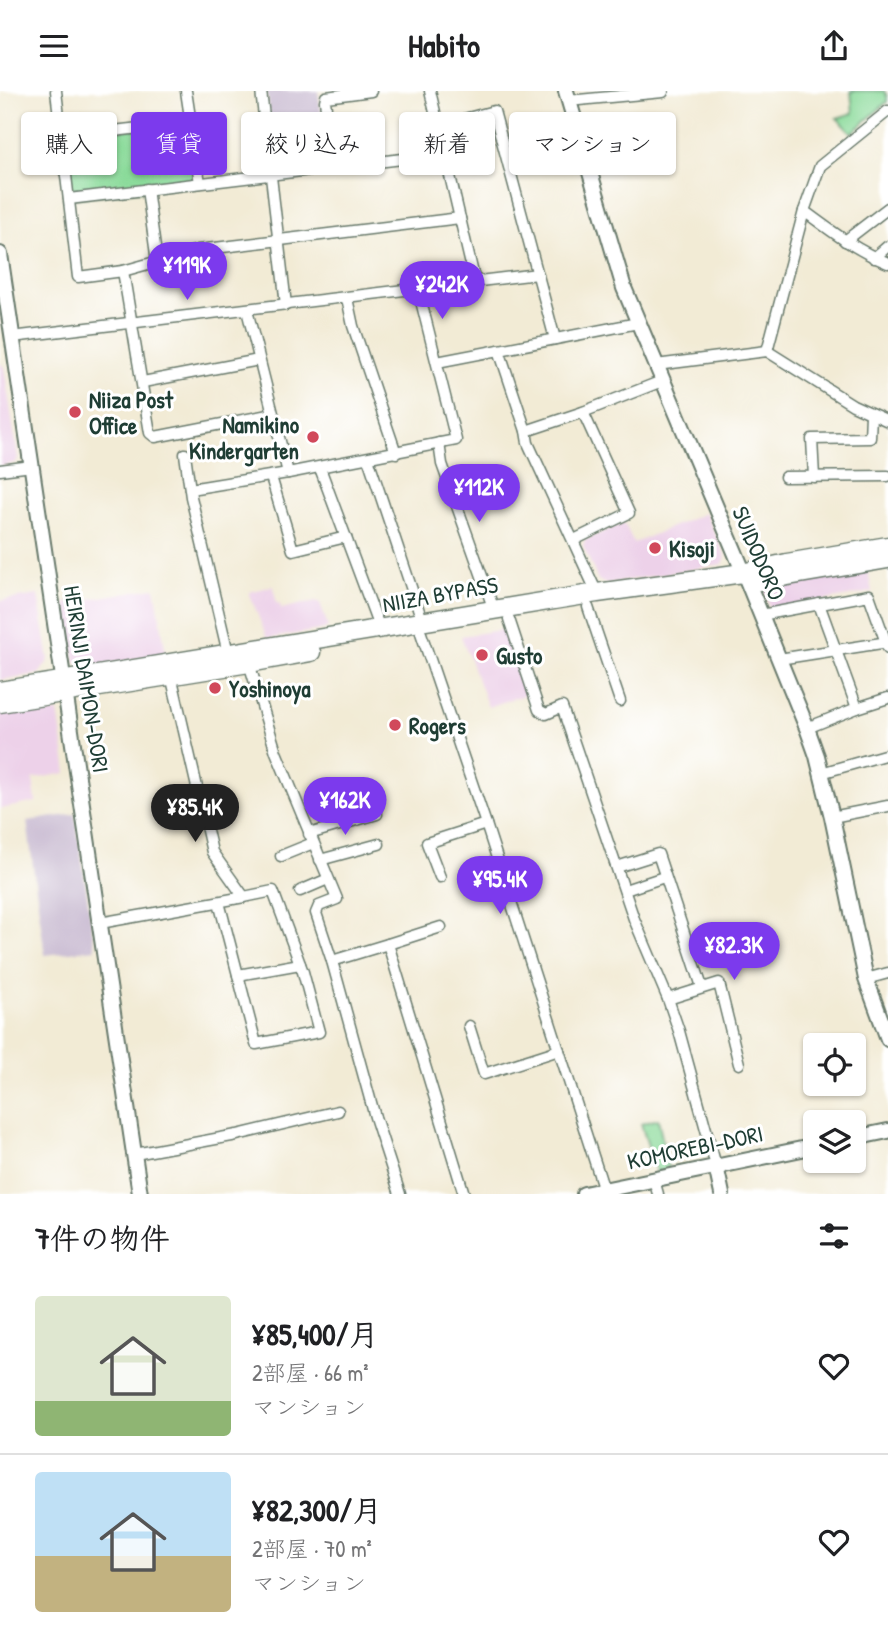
<!DOCTYPE html>
<html lang="ja">
<meta charset="utf-8">
<style>
:root{--surface:#fff;--page:#f2f2f2;--text:#202124;--muted:#757577;--line:#e0e0e0;--accent:#7c3aed}
body{margin:0;font-family:"Patrick Hand","Klee One",sans-serif;background:var(--page);color:var(--text);height:100vh;display:flex;flex-direction:column;font-size:26px;white-space:nowrap}
*{box-sizing:border-box;margin:0}
p{font-size:23px;color:var(--muted)}
.icon{flex:none;width:38px;height:38px;fill:none;stroke:currentColor;stroke-width:2;stroke-linecap:round;stroke-linejoin:round}
.map{position:relative;height:1103px;overflow:hidden}
.drawer{display:flex;flex-direction:column;background:var(--surface);flex:1}
.drawer>*{flex:none}
.hud{position:absolute;left:21px;top:21px;width:847px;height:63px;display:flex;gap:14px}
.tools{position:absolute;left:803px;top:942px;display:grid;gap:14px}
.tools a{display:grid;place-items:center;width:63px;height:63px;border-radius:7px;background:var(--surface);box-shadow:0 2px 5px #0004;font-size:35px}
.price{position:absolute;translate:-50% -60px;padding:0 16px;border-radius:24px;background:var(--accent);color:#fff;font-size:23px;line-height:46px;filter:drop-shadow(0 2px 4px #0008)}
.price::after{content:'';position:absolute;left:50%;top:42px;width:21px;height:16px;margin-left:-10px;background:inherit;clip-path:polygon(0 0,100% 0,50% 100%)}
.price.active{background:#222;color:#fff}
ul{padding:0;list-style:none}
li{display:flex;align-items:center;gap:21px;height:175px;padding:0 35px}
li+li{border-top:2px solid var(--line)}
li span{display:grid;place-items:center;flex:none;width:196px;height:140px;border-radius:7px;color:#555}
li>.icon{margin-inline-start:auto}
span .icon{width:84px;height:84px;fill:#fffc;stroke-width:1}
li b{font-size:30px}
h2{display:flex;justify-content:space-between;align-items:center;height:84px;padding:0 35px;font-size:30px}
.tag{padding:0 24px;border-radius:7px;background:var(--surface);box-shadow:0 2px 5px #0004;font-size:24px;line-height:63px}
.tag.active{background:var(--accent);color:#fff}
header{display:flex;justify-content:space-between;align-items:center;height:91px;padding:0 35px;background:var(--surface);font-size:32px;font-weight:700}
.map>svg:first-child{display:block}
.built{fill:#edd1e9}
.industrial{fill:#ccbfd4}
.green{fill:#8ada9a;stroke:#548c67;stroke-width:2}
.lines{fill:none;stroke-linecap:round;stroke-linejoin:round}
.street-casing{stroke:#697a6c;stroke-width:13}
.secondary-casing{stroke:#697a6c;stroke-width:18}
.highway-casing{stroke:#697a6c;stroke-width:21}
.street{stroke:#fff;stroke-width:10}
.secondary{stroke:#fff;stroke-width:14}
.highway{stroke:#fff;stroke-width:18}
.poi-dot{fill:#d1495b;stroke:#fff;stroke-width:2.5}
.labels{text-anchor:middle;dominant-baseline:central;stroke-width:6;stroke-linejoin:round;paint-order:stroke}
.poi-label{font-size:23px;font-weight:bold;fill:#1f3d34;stroke:#fff;text-anchor:start}
.street-label{font-size:23px;fill:#1f3d34;stroke:#fff}
</style>
<header><svg class="icon" aria-label="menu" viewBox="0 0 24 24"><path d="M4 6h16M4 12h16M4 18h16"/></svg>Habito<svg class="icon" aria-label="share" viewBox="0 0 24 24"><path d="M12 15V3M7 8l5-5 5 5M5 13v7h14v-7"/></svg></header>
<div class="map">
<svg width="888" height="1103" viewBox="0 0 888 1103">
<rect width="100%" height="100%" fill="#fff"/>
<filter id="ink" filterUnits="userSpaceOnUse"><feTurbulence type="fractalNoise" baseFrequency=".0143" numOctaves="2"/><feDisplacementMap in="SourceGraphic" scale="14" xChannelSelector="R" yChannelSelector="G"/><feConvolveMatrix kernelMatrix="1 2 1 2 8 2 1 2 1" color-interpolation-filters="sRGB"/></filter>
<filter id="wash" filterUnits="userSpaceOnUse"><feTurbulence type="fractalNoise" baseFrequency=".00686" numOctaves="4" result="noise"/><feDisplacementMap in="SourceGraphic" scale="28" xChannelSelector="R" yChannelSelector="G"/><feGaussianBlur stdDeviation="1.57" result="paint"/><feColorMatrix in="noise" values="0 0 0 0 0 0 0 0 0 0 0 0 0 0 0 0 0 1.4 0 .05"/><feComposite in="paint" operator="in"/></filter>
<g filter="url(#wash)">
<rect width="100%" height="100%" fill="#f2ebd5"/>
<!-- built -->
<g class="built">
<path d="M0,272L4,276L18,368L15,372L0,375Z"/>
<path d="M705,422L726,466L723,473L606,493L598,489L583,455L585,449L624,432L634,452Z"/>
<path d="M868,479L872,501L771,519L763,497Z"/>
<path d="M273,495L277,513L280,512L281,518L316,510L320,512L328,535L325,538L267,548L249,501Z"/>
<path d="M155,497L166,563L83,577L74,568L65,512Z"/>
<path d="M38,504L49,569L39,583L0,589V510Z"/>
<path d="M508,538L530,602L488,616L461,545Z"/>
<path d="M45,613L47,623L58,620L67,682L33,688L36,711L0,718V621Z"/>
</g>
<!-- industrial -->
<g class="industrial">
<path d="M267,0H318L328,69L325,73L279,78L275,74Z"/>
<path d="M75,723L95,858L45,864L27,730Z"/>
</g>
<!-- green -->
<g class="green">
<path d="M851,0H884L887,5V11L852,42L837,27L853,22Z"/>
<path d="M191,31L200,92L69,108L62,46Z"/>
<path d="M658,1028L669,1080L657,1083L641,1033Z"/>
</g>
</g>
<g filter="url(#ink)">
<g class="lines">
<!-- street casing -->
<g class="street-casing">
<g id="street">
<path d="M56,0L78,186L123,180L150,342L155,346L273,323"/>
<path d="M186,0L200,92"/>
<path d="M261,0L286,214"/>
<path d="M430,0L475,191"/>
<path d="M568,10L663,1"/>
<path d="M438,35L494,20L555,248"/>
<path d="M62,46L191,31"/>
<path d="M334,76L325,10L326,6L371,0"/>
<path d="M147,98L157,171"/>
<path d="M69,108L444,63"/>
<path d="M804,120C831,140 857,160 888,172"/>
<path d="M845,150L888,117"/>
<path d="M874,167L888,155"/>
<path d="M123,180L198,159L460,127"/>
<path d="M347,207L353,235L396,362"/>
<path d="M247,219L288,382L456,349L418,198"/>
<path d="M12,246L538,183"/>
<path d="M499,259L526,340L528,352L597,502"/>
<path d="M767,260L804,120L820,75L888,20"/>
<path d="M437,271L638,232"/>
<path d="M656,274L767,260L853,314L888,330"/>
<path d="M143,291L259,269"/>
<path d="M526,340L583,321L662,290"/>
<path d="M439,352L442,373L494,519"/>
<path d="M185,363L191,406L228,562"/>
<path d="M368,367L423,532"/>
<path d="M320,377L380,538"/>
<path d="M0,379L32,375"/>
<path d="M271,386L293,459L346,446"/>
<path d="M785,386L888,385"/>
<path d="M814,386L812,348L870,347L871,323"/>
<path d="M190,398L288,382"/>
<path d="M574,449L629,422L583,321"/>
<path d="M819,513L857,617"/>
<path d="M588,516L620,610"/>
<path d="M761,524L869,504L888,557"/>
<path d="M509,528L539,619L546,623L562,616L634,828L668,908L679,940L716,1075"/>
<path d="M421,542L486,733L604,1099"/>
<path d="M779,568L888,551"/>
<path d="M249,572L276,661L337,808L319,815L316,822L332,870L375,1026L400,1103"/>
<path d="M807,637L857,617L888,607"/>
<path d="M821,682L888,663"/>
<path d="M832,726L888,715"/>
<path d="M309,743L377,723"/>
<path d="M281,765L313,752"/>
<path d="M320,769L379,753"/>
<path d="M617,776L658,763L702,896"/>
<path d="M440,786L427,752L486,733"/>
<path d="M625,799L664,786"/>
<path d="M300,800L328,788"/>
<path d="M219,811L256,953L319,941L303,881L273,800L244,806"/>
<path d="M100,832L244,806L212,761L171,584"/>
<path d="M441,836L388,853L464,1103"/>
<path d="M332,870L388,853"/>
<path d="M238,884L300,873"/>
<path d="M866,888L888,882"/>
<path d="M668,908L719,892L739,973"/>
<path d="M469,935L484,983L559,959"/>
<path d="M135,1063L237,1044L338,1020"/>
<path d="M654,1089L658,1103"/>
</g>
</g>
<!-- secondary casing -->
<g class="secondary-casing">
<g id="secondary">
<path d="M566,0L624,197L748,492L807,637L817,665L832,726L866,888L888,948"/>
<path d="M0,163L140,1103"/>
<path d="M854,1047L888,1040"/>
<path d="M716,1075L722,1103"/>
<path d="M584,1103L816,1055"/>
</g>
</g>
<!-- highway casing -->
<g class="highway-casing">
<g id="highway">
<path d="M753,491L888,468"/>
<path d="M0,600L597,502L743,482L787,472L888,455"/>
<path d="M0,612L249,572L311,561"/>
</g>
</g>
<!-- street -->
<use href="#street" class="street"/>
<!-- secondary -->
<use href="#secondary" class="secondary"/>
<!-- highway -->
<use href="#highway" class="highway"/>
</g>
</g>
<!-- markers -->
<g class="poi-dot">
<circle cx="75" cy="321" r="7"/>
<circle cx="313" cy="346" r="7"/>
<circle cx="655" cy="457" r="7"/>
<circle cx="482" cy="564" r="7"/>
<circle cx="215" cy="597" r="7"/>
<circle cx="395" cy="634" r="7"/>
</g>
<g class="labels">
<!-- poi labels -->
<g class="poi-label">
<text x="89" y="308">Niiza Post<tspan x="89" dy="26">Office</tspan></text>
<text x="299" y="333" text-anchor="end">Namikino<tspan x="299" dy="26">Kindergarten</tspan></text>
<text x="669" y="457">Kisoji</text>
<text x="496" y="564">Gusto</text>
<text x="229" y="597">Yoshinoya</text>
<text x="409" y="634">Rogers</text>
</g>
<!-- street labels -->
<g class="street-label">
<text transform="translate(759 462) rotate(67)">SUIDODORO</text>
<text transform="translate(440 503) rotate(-10)">NIIZA BYPASS</text>
<text transform="translate(87 588) rotate(81)">HEIRINJI DAIMON-DORI</text>
<text transform="translate(695 1056) rotate(-12)">KOMOREBI-DORI</text>
</g>
</g>
</svg>
<div class="tools">
<a><svg class="icon" aria-label="locate" viewBox="0 0 24 24"><circle cx="12" cy="12" r="6"/><path d="M12 2v4M12 18v4M2 12h4M18 12h4"/></svg></a>
<a><svg class="icon" aria-label="layers" viewBox="0 0 24 24"><path d="M12 4l9 5-9 5-9-5zM3 14l9 5 9-5"/></svg></a>
</div>
<b class="price" style="left:187px;top:211px">¥119K</b>
<b class="price" style="left:442px;top:230px">¥242K</b>
<b class="price" style="left:479px;top:433px">¥112K</b>
<b class="price" style="left:345px;top:746px">¥162K</b>
<b class="price active" style="left:195px;top:753px">¥85.4K</b>
<b class="price" style="left:500px;top:825px">¥95.4K</b>
<b class="price" style="left:734px;top:891px">¥82.3K</b>
<div class="hud">
<a class="tag">購入</a>
<a class="tag active">賃貸</a>
<a class="tag">絞り込み</a>
<a class="tag">新着</a>
<a class="tag">マンション</a>
</div>
</div>
<section class="drawer">
<h2>7件の物件<svg class="icon" aria-label="filters" viewBox="0 0 24 24"><path d="M4 7h16M4 17h16"/><circle cx="9" cy="7" r="2"/><circle cx="15" cy="17" r="2"/></svg></h2>
<ul>
<li><span style="background:linear-gradient(#dfe7d0 75%,#8fb573 0)"><svg class="icon" aria-label="home" viewBox="0 0 24 24"><path d="M3 11l9-7 9 7M6 9v11h12V9"/></svg></span><div><b>¥85,400/月</b><p>2部屋 · 66 m²</p><p>マンション</p></div><svg class="icon" aria-label="heart" viewBox="0 0 24 24"><path d="M12 20l-8-8c-3-5 5-10 8-4 3-6 11-1 8 4z"/></svg></li>
<li><span style="background:linear-gradient(#bfe0f5 60%,#c2b280 0)"><svg class="icon" aria-label="home" viewBox="0 0 24 24"><path d="M3 11l9-7 9 7M6 9v11h12V9"/></svg></span><div><b>¥82,300/月</b><p>2部屋 · 70 m²</p><p>マンション</p></div><svg class="icon" aria-label="heart" viewBox="0 0 24 24"><path d="M12 20l-8-8c-3-5 5-10 8-4 3-6 11-1 8 4z"/></svg></li>
</ul>
</section>
